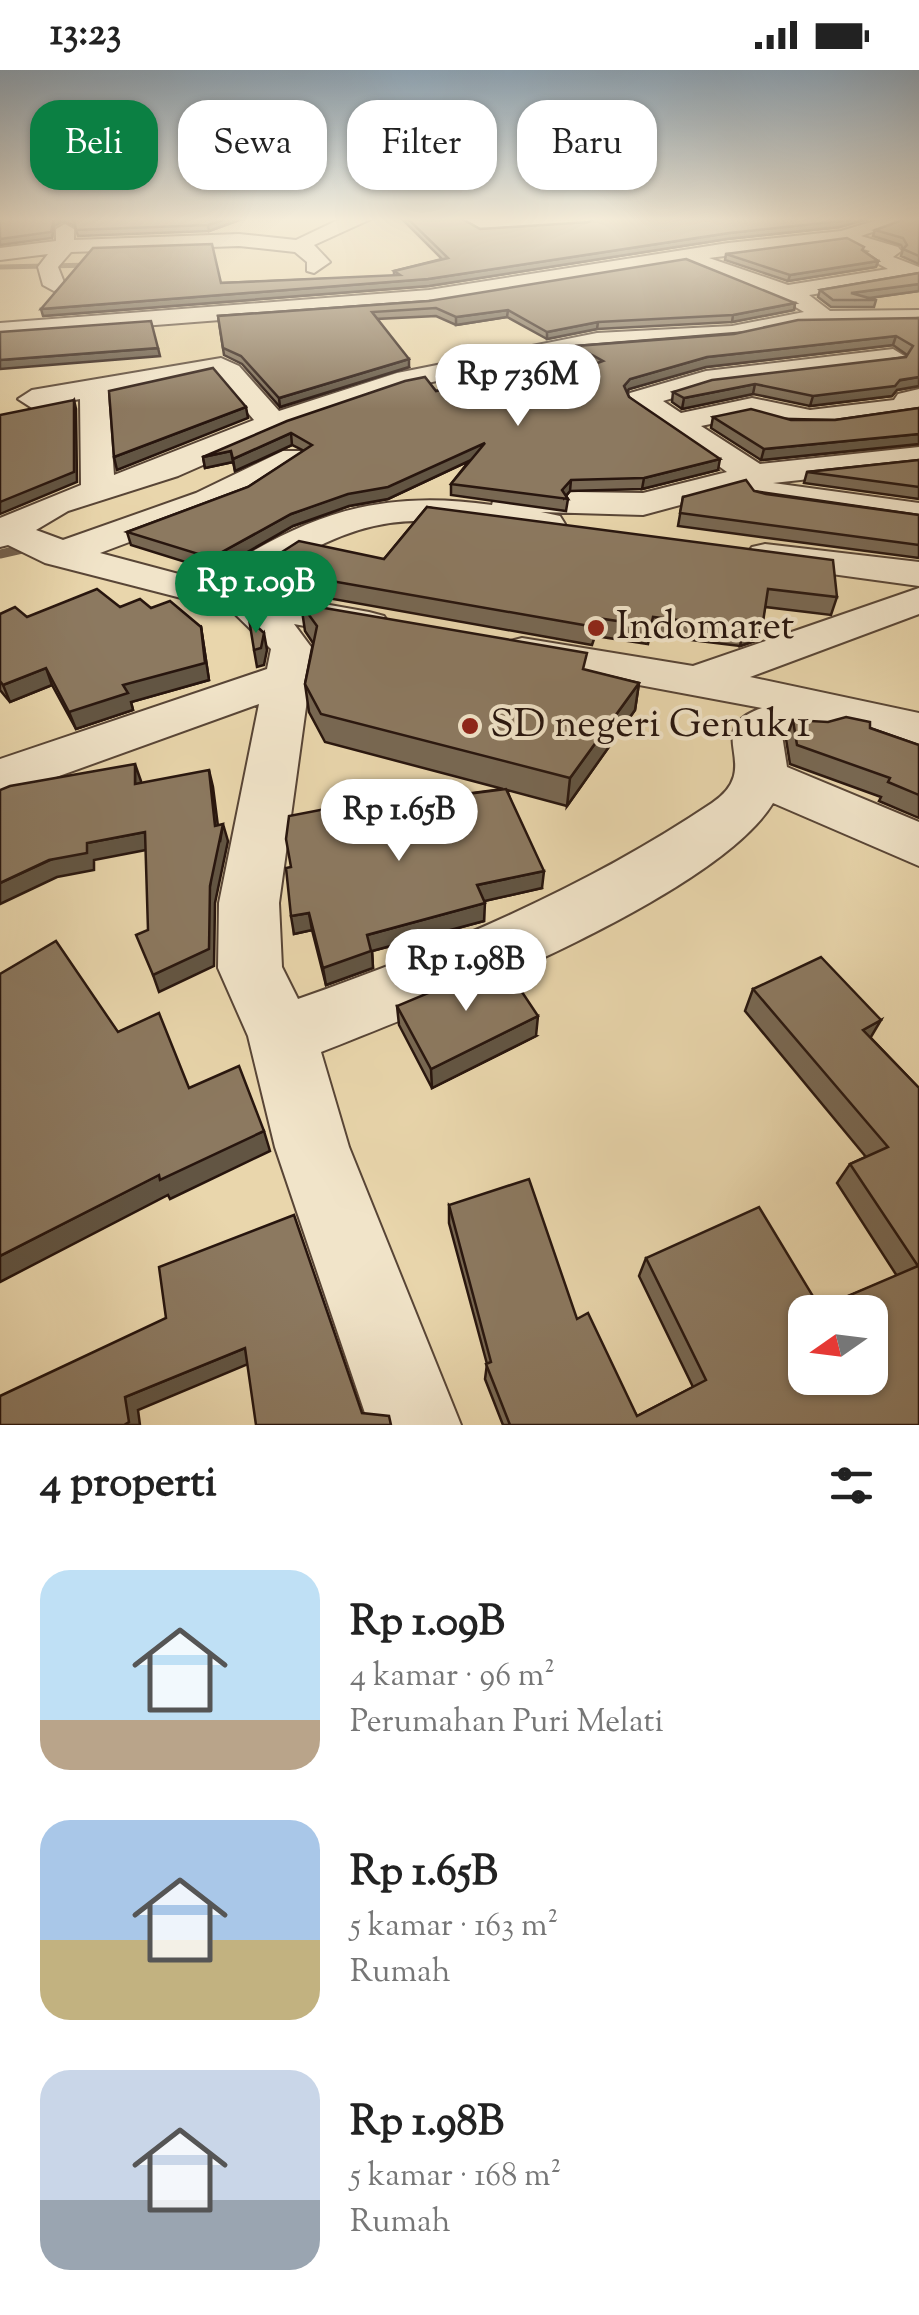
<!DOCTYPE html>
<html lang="id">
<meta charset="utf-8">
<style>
:root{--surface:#fff;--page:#f2f2f2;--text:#222;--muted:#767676;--accent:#0b8043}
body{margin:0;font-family:"Sorts Mill Goudy",serif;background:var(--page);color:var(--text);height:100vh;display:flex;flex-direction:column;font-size:38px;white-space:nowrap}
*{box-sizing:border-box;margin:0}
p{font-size:32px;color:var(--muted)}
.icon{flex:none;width:55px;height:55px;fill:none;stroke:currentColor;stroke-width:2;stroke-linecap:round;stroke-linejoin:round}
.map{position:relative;height:1355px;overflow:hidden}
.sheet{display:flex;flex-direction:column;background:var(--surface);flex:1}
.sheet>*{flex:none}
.hud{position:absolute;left:30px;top:30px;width:860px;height:90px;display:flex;gap:20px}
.needle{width:65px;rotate:256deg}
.tools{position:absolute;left:788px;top:1225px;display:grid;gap:20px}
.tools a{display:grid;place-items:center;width:100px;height:100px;border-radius:20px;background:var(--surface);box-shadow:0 2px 8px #0004;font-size:50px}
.price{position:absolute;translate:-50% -85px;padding:0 22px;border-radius:35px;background:#fff;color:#222;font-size:32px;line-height:65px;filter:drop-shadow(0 2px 5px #0008)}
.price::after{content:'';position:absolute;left:50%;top:60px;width:30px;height:22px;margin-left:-15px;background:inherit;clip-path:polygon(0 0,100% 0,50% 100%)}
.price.selected{background:var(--accent);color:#fff}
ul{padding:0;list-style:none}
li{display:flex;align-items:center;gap:30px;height:250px;padding:0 40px}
li span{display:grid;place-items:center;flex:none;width:280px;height:200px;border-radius:30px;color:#555}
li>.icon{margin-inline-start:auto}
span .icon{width:120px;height:120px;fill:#fffc;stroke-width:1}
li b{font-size:42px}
h2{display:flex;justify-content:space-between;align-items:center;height:120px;padding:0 40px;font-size:42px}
.tag{padding:0 35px;border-radius:30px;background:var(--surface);box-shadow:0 2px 8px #0004;font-size:35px;line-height:90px}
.tag.selected{background:var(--accent);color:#fff}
.status{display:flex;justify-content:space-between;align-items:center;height:70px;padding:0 50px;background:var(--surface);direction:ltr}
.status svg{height:28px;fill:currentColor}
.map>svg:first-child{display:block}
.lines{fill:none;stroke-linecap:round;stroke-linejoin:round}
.stream-far2{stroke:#74614c;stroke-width:5}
.stream-far1{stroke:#74614c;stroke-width:6}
.stream{stroke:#74614c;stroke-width:9}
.minor-casing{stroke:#584536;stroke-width:4}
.minor{fill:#f1e4c9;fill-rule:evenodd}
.wall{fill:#786853;stroke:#27150e;stroke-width:2.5}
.shaded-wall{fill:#625543;stroke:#27150e;stroke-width:2.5}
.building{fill:#8c7960;stroke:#27150e;stroke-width:2.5;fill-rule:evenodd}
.poi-dot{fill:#8f2418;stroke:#f1e4c9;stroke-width:4}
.labels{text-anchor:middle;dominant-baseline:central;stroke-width:8;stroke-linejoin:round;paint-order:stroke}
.poi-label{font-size:40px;fill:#27150e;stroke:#f1e4c9;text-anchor:start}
</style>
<div class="status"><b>13:23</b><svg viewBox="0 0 49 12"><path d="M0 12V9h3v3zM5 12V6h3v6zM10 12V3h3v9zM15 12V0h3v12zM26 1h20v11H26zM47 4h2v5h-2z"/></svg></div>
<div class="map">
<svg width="919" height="1355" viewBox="0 0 919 1355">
<rect width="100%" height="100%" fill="#e9d6ac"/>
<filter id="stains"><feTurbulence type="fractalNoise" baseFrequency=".002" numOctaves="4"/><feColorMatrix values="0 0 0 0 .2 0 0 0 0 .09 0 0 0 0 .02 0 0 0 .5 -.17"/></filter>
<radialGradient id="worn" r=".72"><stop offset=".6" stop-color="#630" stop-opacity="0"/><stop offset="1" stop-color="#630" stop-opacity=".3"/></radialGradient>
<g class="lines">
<!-- stream-far2 -->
<path class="stream-far2" d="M0,197L92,195"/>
<!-- stream-far1 -->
<path class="stream-far1" d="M491,316L552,312"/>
<!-- stream -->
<path class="stream" d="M0,484L31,477"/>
<!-- minor casing -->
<g class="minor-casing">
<g id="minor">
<path d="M340,149H371L314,175L330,192L314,203L307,201V192L295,182L239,176L71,182L58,197L65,215L54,221L43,215L38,197L48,184L0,190V178L56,171V159L65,154L74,159V170L239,164L296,170Z"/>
<path d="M456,149H597L588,154L480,161Z"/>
<path d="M881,149H909L861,166L898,177L901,181L893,187L919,197V207L809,225L830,241L919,240V254L825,259L796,256L732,270L597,277L404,318L287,358L178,406L68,441L36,460L63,470L196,423L283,381H305L310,388L305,395L220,438L100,483L205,511C303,446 375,418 492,435L495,424L507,421L643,423L727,402L626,329L630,323L706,301L893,279L906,287L893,295L709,317L663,331L681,343L752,328L810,340L894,330L898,324L919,319V344L915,345L832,357H789L749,346L701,356L760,394L919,377V397L773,413L919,433V455L764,432L752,429L747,422L751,416L643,445L541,442L560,446L565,454L560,462L547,465C407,443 368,437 246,520L369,542L384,546L390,555L384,564L369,568L294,554L317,585L310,608L279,833L282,897L298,929C443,878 584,819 712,733C767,696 698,660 762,638L506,590L500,581L506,572L522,568L693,596L919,518V544L750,607L919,643V675L841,657L821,667L782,665L787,697L919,752V796L773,733C716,827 428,940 321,982L349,1077L461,1355H369L275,1077L248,966L218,898L219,833L259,634L23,719L0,722V689L267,599L271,579L232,541L45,493L8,475L0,477V448L81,415L80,329L32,338L18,329L32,320L221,288L239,296L279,341L397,303L597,263L732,256L804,242L777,226L685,192L429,234L0,267V253L429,220L728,173L841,161ZM848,170L850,175L870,181L864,186L888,199L788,215L709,188ZM216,305L254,350L114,405L108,324Z"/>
<path d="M765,474L919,492V516L752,493L746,485L752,477Z"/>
</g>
</g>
<!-- minor -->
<use href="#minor" class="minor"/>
</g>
<!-- wall -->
<g class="wall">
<path d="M0,149H242L209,161L78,166L75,156L63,151L54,156L52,168Z"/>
<path d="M402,149H462L480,159L840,157L727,169L429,216L43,246L221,213L394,206V201L442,189Z"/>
<path d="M919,149V194L901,186L903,179L901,175L873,166L875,160Z"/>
<path d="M862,180L878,191L876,197L788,211L725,190L726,184Z"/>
<path d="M919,203V221L869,228L876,230L874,237H831L818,227L820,220Z"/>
<path d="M429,231L795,233L794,240L732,252L597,259L547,269L507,247L456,255L436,246L377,249L409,297L280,337L242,294L224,285L218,246Z"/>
<path d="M919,248V316L897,320L892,326L810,336L753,324L682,339L672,332L673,322L906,287L907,285L893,275L706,297L629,319L627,322L629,327L718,400L642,419L570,421L566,426L568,429L566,441L451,425V414L469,391L388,429L349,436L293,456L214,501L131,475L127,462L248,417L304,381L292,375L235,401L233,392L205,398L203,387L436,321L514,323L592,295L575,286L576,276Z"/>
<path d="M919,338V374L761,390L711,358L713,347L835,350Z"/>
<path d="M919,390V429L804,413L807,402Z"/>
<path d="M754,421L919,445V488L678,456L683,427Z"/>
<path d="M427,437L837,527L831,545L765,537L758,570L740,576L650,565L648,574L595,566L592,575L260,516L257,498L384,489Z"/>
<path d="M301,534L639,613L635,640L567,736L507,720L542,818L484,831V851L372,881L373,898L326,915L312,860L294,864L291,797L373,736L503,719L325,672L309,642L305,614L313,573L305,561Z"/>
<path d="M120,537L151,538L201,557L209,610L131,632L133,640L76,659L52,615L10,632L0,620V544L27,547Z"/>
<path d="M793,650L870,658L919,675V748L879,731L881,727L790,694L786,669Z"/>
<path d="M753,919L871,968L919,1018V1355H503L485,1309L487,1294L449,1153V1135L577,1249L637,1346L693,1317L639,1206L646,1188L820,1238L897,1206L837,1113L850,1094L866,1087L745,941Z"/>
<path d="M397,936L536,966L432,1018L399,955Z"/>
</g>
<!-- shaded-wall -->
<g class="shaded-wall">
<path d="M54,149H63V151L54,156L52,168L0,175V169Z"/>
<path d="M225,149H242L209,161L208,155Z"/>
<path d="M849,149H868L840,157L727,169L429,216L43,246L41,239L428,209L729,163Z"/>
<path d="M878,191L876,197L788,211L790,205Z"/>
<path d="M919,214V221L855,230L851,223Z"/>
<path d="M795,233L794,240L732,252L733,245Z"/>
<path d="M508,240L507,247L456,255V247Z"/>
<path d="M598,252L597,259L547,269V262Z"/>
<path d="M896,266L893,275L706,297L629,319L623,327L624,316L630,309L707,287Z"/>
<path d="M158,278L160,286L0,299V290Z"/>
<path d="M409,289V297L280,337L279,328Z"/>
<path d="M919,307V316L897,320L892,326L810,336L813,326Z"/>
<path d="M755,314L753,324L682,339L684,328Z"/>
<path d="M74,330L76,339L77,412L0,444V432Z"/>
<path d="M246,337L248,348L117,400L114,387Z"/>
<path d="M291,363L292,375L235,401L233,389Z"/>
<path d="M919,364V374L761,390L764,379Z"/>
<path d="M485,373L484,384L388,429L349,436L293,456L214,501L211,488L291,444Z"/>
<path d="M231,381L233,392L205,398L203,387Z"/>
<path d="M720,389L718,400L642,419L644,408Z"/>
<path d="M571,410L570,421L564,428L562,420Z"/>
<path d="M763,552L758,570L740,576L744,558Z"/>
<path d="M201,557L209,610L131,632L133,640L76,659L69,642L123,615Z"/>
<path d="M264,563L267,580L264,595L257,597L254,580Z"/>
<path d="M46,598L52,615L10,632L3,615Z"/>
<path d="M639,613L635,640L567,736L570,708Z"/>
<path d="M135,694L141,711V731L135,714Z"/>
<path d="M209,700L213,717L220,772L223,754L228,771L215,833L214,896L159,922L153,905L210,816L215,756Z"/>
<path d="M145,762L151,779L94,790V800L57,807L0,834V813L87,773Z"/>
<path d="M544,801L542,818L476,833L477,815Z"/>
<path d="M485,833L484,851L372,881L373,898L326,915L323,898L367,865Z"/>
<path d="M309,843L312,860L294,864L291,846Z"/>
<path d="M538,946L536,966L432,1018L431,999Z"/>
<path d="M881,950L868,972L863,960Z"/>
<path d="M264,1061L270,1081L170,1129L168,1125L0,1212V1186L159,1105Z"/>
<path d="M245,1278L253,1292L138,1340L140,1355H124L125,1327Z"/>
</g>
<!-- building -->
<g class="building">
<path d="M0,149H54L51,162L0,169Z"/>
<path d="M73,149H225L208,155L76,160L74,150Z"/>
<path d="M408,149H462L480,159L589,152L592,149H849L842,151L729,163L428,209L41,239L93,178L212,174L221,213L400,205L394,201L448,188Z"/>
<path d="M905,149H919V186L903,179L907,175L903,168L875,160Z"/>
<path d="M847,168L864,177L862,180L878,191L790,205L726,184Z"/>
<path d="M686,189L795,233L733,245L598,252L547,262L508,240L456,247L436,238L372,242L409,289L279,328L241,286L223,278L218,246L429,231Z"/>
<path d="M919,203V214L851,223L876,230H833L820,220Z"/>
<path d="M919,248V307L900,310L895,316L813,326L755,314L684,328L673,322L712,310L906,287L913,276L896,266L707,287L630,309L624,316L629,327L720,389L644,408L571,410L562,420L568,429L451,414L485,373L388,417L348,424L291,444L211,488L127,462L248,417L312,375L291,363L233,389L231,381L203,387L287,351L405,311L425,307L436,321L491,309L514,323L603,291L576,276L734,264L798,250Z"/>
<path d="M151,251L158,278L0,290V262Z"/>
<path d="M213,298L246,337L114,387L109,321Z"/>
<path d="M74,330V402L0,432V345Z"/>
<path d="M919,338V364L764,379L713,347L751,339L791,350H835Z"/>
<path d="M919,390V417L807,402Z"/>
<path d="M746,410L754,421L766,424L919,445V475L680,443L683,427Z"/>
<path d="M427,437L833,490L837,527L768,519L763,552L744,558L653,547L651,556L597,548L595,557L257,498L299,471L384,489Z"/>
<path d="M97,519L120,537L140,529L151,538L170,531L201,557L205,593L123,615L128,623L69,642L46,598L3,615L0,611V544L15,537L27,547Z"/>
<path d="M301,534L587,583L583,599L639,613L570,708L321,644L305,614L317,556Z"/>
<path d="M249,549L264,563L261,578L254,580Z"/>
<path d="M846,647L870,652V658L919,675V725L888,712L890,708L797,675L793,650L828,652Z"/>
<path d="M135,694V714L209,700L215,756L223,754L210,816L209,879L153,905L136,865L148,860L145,762L87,773V783L49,790L0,813V720L10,716Z"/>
<path d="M506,719L544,801L477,815L485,833L367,865L371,881L323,898L309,843L291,846L286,798L291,797L286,769L289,746L372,730L373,736Z"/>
<path d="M56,871L118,962L159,943L189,1018L239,996L264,1061L160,1110L159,1105L0,1186V904Z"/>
<path d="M821,887L881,950L863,960L919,1018V1355H510L486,1294L491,1292L449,1135L529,1109L577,1249L588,1243L637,1346L706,1310L646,1188L759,1137L820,1238L918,1196L850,1094L888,1077L753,919ZM805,1242H870V1308H805Z"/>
<path d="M502,892L538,946L431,999L397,936Z"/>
<path d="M294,1145L362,1343L389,1346L391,1355H256L245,1278L125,1327L129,1352L124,1355H0V1326L166,1248L159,1197Z"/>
</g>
<!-- sky -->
<linearGradient id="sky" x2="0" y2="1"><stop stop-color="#8ea7ba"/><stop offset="0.44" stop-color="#f5edda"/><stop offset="1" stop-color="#f5edda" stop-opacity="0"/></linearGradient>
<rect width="919" height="339" fill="url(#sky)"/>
<!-- markers -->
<g class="poi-dot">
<circle cx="596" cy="558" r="10"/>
<circle cx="470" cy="656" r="10"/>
</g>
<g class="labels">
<!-- poi labels -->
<g class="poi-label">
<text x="616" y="558">Indomaret</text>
<text x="490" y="656">SD negeri Genuk 1</text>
</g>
</g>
<rect width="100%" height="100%" filter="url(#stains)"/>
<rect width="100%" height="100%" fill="url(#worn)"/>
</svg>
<div class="tools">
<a><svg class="needle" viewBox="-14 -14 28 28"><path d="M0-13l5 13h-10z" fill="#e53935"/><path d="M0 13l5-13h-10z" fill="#767676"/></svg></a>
</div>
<b class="price" style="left:518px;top:359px">Rp 736M</b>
<b class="price selected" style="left:256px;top:566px">Rp 1.09B</b>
<b class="price" style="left:399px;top:794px">Rp 1.65B</b>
<b class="price" style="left:466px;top:944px">Rp 1.98B</b>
<div class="hud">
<a class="tag selected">Beli</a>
<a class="tag">Sewa</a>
<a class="tag">Filter</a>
<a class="tag">Baru</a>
</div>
</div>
<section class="sheet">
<h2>4 properti<svg class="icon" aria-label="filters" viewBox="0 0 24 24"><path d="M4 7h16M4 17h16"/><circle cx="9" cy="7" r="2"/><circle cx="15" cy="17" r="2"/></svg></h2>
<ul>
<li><span style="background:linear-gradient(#bfe0f5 75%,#b9a48a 0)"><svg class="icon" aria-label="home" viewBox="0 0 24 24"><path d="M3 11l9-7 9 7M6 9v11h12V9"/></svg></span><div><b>Rp 1.09B</b><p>4 kamar · 96 m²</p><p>Perumahan Puri Melati</p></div></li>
<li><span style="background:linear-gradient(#a9c7e8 60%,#c2b280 0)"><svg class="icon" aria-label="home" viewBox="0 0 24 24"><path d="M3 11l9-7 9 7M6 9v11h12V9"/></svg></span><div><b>Rp 1.65B</b><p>5 kamar · 163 m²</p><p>Rumah</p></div></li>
<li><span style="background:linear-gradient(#c9d6e8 65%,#9aa5b1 0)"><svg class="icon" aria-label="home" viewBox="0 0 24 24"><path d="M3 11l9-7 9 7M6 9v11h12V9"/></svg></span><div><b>Rp 1.98B</b><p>5 kamar · 168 m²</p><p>Rumah</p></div></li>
</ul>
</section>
